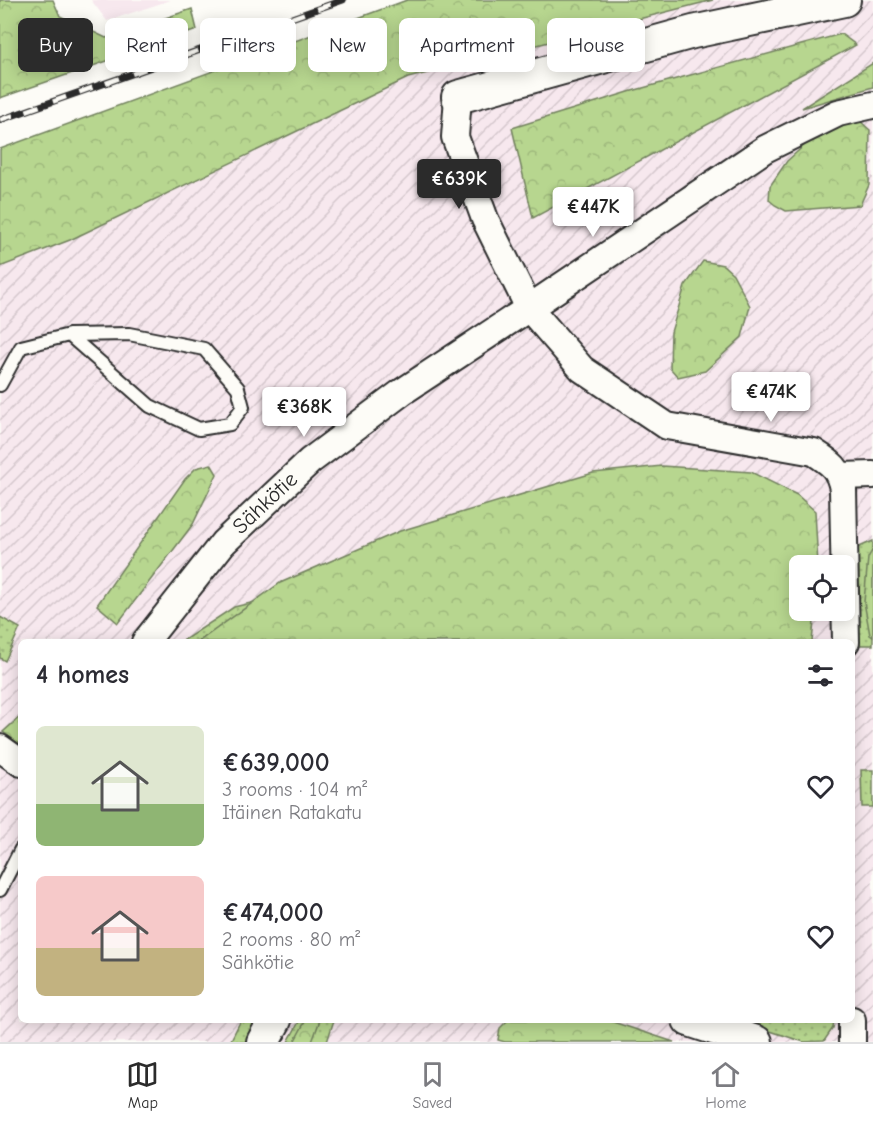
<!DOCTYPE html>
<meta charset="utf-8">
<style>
:root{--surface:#fff;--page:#f2f2f3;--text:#2b2b33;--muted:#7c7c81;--line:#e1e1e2;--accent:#2b2b2b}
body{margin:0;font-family:"Comic Neue",sans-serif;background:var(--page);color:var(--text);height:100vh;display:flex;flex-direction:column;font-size:22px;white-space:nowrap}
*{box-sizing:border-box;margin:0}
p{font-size:20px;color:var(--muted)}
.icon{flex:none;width:33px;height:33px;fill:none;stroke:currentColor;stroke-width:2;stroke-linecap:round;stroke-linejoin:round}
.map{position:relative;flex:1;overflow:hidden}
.panel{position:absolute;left:18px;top:639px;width:837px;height:384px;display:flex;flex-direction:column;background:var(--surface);border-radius:9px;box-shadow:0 3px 15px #0003}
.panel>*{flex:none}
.hud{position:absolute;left:18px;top:18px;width:837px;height:54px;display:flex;gap:12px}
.tools{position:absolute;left:789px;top:555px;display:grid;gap:12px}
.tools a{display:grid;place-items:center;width:66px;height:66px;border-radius:9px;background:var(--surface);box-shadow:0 3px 15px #0003;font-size:30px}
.price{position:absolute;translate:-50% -51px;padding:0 14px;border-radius:6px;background:#fff;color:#222;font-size:20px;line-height:39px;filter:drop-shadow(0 2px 3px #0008)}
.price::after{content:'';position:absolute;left:50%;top:36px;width:18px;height:14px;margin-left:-9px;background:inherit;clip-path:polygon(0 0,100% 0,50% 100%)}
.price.selected{background:var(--accent);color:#fff}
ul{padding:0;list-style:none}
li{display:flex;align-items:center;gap:18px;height:150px;padding:0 18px}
li span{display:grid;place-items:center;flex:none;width:168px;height:120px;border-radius:9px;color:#555}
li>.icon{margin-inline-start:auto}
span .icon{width:72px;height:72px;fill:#fffc;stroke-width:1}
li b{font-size:26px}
h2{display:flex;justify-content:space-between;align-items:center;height:72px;padding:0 18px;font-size:26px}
.chip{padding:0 21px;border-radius:9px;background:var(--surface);box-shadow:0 3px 15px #0003;font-size:21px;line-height:54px}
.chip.selected{background:var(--accent);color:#fff}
.tabs{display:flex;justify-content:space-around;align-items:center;height:84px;border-top:2px solid var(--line);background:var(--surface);font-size:16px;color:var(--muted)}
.tabs a{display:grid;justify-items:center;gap:3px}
.tabs .selected{color:var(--accent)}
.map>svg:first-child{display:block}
.built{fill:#f7e8ee}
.industrial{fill:url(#industrial-furrows);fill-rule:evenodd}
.grass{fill:url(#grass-dots);stroke:#71805d;stroke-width:1.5}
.forest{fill:url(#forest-crowns);stroke:#71805d;stroke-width:1.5}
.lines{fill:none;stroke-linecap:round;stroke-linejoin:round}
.service-casing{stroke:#2b2b2b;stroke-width:16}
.minor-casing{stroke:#2b2b2b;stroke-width:30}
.tertiary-casing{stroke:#2b2b2b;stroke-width:36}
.service{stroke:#fdfcf7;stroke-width:12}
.minor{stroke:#fdfcf7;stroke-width:26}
.tertiary{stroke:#fdfcf7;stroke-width:32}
.rail-casing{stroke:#2b2b2b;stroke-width:7}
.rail{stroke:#fdfcf7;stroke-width:4.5;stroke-dasharray:14;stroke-linecap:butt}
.labels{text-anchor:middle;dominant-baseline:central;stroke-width:4.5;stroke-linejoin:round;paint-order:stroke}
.street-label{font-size:22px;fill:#2b2b2b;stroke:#fdfcf7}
</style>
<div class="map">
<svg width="873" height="1042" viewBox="0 0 873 1042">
<defs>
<pattern id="industrial-furrows" width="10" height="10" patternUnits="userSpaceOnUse" patternTransform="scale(1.5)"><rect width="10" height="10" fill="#f7e8ee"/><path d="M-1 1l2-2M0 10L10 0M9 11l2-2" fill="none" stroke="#d4c7cc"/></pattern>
<pattern id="grass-dots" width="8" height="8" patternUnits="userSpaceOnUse" patternTransform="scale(1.5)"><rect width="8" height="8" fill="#b7d68f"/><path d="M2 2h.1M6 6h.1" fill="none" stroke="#9eb87c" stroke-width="1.8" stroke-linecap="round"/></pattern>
<pattern id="forest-crowns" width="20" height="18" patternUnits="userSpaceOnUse" patternTransform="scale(1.5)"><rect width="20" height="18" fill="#b7d68f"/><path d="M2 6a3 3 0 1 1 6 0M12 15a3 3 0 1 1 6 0" fill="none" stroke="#9eb87c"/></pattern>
</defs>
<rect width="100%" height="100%" fill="#fdfcf7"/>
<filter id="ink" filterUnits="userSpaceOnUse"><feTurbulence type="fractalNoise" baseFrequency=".0167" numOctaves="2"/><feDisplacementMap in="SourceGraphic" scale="12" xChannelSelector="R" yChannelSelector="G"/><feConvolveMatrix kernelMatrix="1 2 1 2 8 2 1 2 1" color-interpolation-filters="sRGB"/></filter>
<g filter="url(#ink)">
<!-- built -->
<path class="built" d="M91,0H171L107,21Z"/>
<!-- industrial -->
<path class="industrial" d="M405,0H873V1042H0V154L46,135ZM800,566H844V610H800ZM21,642H852V1020H21Z"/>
<!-- grass -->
<g class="grass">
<path d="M873,541V645H856L857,548Z"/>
<path d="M255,602L198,642H181L234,607Z"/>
<path d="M0,617L20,628L5,661L0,658Z"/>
<path d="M861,770H873V807H862Z"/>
<path d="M241,1020H260L248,1042H230Z"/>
<path d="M300,1020H334L327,1042H288Z"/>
<path d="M736,1020H834L833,1028L824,1041L804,1042Z"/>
</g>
<!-- forest -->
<g class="forest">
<path d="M0,0H53L60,16L106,38L192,9L197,30L0,98Z"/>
<path d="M407,0H713L408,78L70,240L0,267V149Z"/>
<path d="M841,34L856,45L533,218L512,128L632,91Z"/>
<path d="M873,63V87L802,108Z"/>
<path d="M860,121L870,130L869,185L860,205L786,211L775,205L769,200L770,186L787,161L808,142L840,126Z"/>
<path d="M703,261L723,265L733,274L750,306L742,337L705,371L678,377L670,368L671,332L685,286Z"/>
<path d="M211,464L217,474L193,524L118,623L97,605L185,479L196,468Z"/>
<path d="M662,466L751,472L797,495L815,511L818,565L800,566V610L815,611L812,642H198L280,583L400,531L593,473Z"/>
<path d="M873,549V637L870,635L864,602L868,558Z"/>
<path d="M21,716V745L3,732Z"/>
<path d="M306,1020H320L312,1042H294Z"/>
<path d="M508,1020H607L674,1042H505L498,1040L500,1028Z"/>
</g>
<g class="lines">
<!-- service casing -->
<g class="service-casing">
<g id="service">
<path d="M0,385L21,347L69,335L129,334L204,349L238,388L243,407L230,424L199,429L150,406L69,335"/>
<path d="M0,890L21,849"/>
</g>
</g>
<!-- minor casing -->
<g class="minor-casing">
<g id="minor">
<path d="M841,476L873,475"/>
<path d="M145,642L223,543L310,461L402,392L529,308L485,219L455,137L458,97"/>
<path d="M846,642L843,489C839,468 831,463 814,452L667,426L582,369L529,308L765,149L838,113L873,105"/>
<path d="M0,748L21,763"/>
<path d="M852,1020V1042"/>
</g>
</g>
<!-- tertiary casing -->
<g class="tertiary-casing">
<g id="tertiary">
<path d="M458,97L693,32L844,0"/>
<path d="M689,1020L756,1042"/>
<path d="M263,1042L275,1020"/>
</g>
</g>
<!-- service -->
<use href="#service" class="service"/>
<!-- minor -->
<use href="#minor" class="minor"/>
<!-- tertiary -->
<use href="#tertiary" class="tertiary"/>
<!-- rail casing -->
<g class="rail-casing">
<path id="rail" d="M0,120L343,0"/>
</g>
<!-- rail -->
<use href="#rail" class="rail"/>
</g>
</g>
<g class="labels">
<!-- street labels -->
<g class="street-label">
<text transform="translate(265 503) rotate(-43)">Sähkötie</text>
</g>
</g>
</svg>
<div class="tools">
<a><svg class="icon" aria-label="locate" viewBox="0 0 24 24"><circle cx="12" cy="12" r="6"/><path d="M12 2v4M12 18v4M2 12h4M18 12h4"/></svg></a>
</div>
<b class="price selected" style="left:459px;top:210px">€639K</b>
<b class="price" style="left:593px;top:238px">€447K</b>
<b class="price" style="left:771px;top:423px">€474K</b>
<b class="price" style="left:304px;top:438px">€368K</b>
<div class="hud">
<a class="chip selected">Buy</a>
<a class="chip">Rent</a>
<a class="chip">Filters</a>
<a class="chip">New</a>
<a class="chip">Apartment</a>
<a class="chip">House</a>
</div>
<section class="panel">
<h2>4 homes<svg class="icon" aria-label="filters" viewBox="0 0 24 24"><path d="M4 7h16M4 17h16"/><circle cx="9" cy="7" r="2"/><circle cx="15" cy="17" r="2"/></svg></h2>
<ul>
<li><span style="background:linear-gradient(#dfe7d0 65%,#8fb573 0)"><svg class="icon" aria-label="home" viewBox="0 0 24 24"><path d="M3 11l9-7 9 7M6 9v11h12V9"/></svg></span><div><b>€639,000</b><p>3 rooms · 104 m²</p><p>Itäinen Ratakatu</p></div><svg class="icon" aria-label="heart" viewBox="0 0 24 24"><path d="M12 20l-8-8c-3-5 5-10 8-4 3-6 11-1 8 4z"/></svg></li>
<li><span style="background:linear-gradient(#f6c9c9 60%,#c2b280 0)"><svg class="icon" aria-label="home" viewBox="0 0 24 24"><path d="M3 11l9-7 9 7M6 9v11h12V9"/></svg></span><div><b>€474,000</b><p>2 rooms · 80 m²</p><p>Sähkötie</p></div><svg class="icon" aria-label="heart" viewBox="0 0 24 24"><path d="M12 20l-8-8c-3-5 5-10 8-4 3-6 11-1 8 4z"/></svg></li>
</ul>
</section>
</div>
<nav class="tabs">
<a class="selected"><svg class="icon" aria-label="map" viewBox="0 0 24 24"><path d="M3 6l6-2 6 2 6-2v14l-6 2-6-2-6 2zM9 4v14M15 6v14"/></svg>Map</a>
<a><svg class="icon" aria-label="saved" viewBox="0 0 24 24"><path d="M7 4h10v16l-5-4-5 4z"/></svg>Saved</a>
<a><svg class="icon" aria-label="home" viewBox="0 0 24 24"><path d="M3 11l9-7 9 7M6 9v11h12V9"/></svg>Home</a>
</nav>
